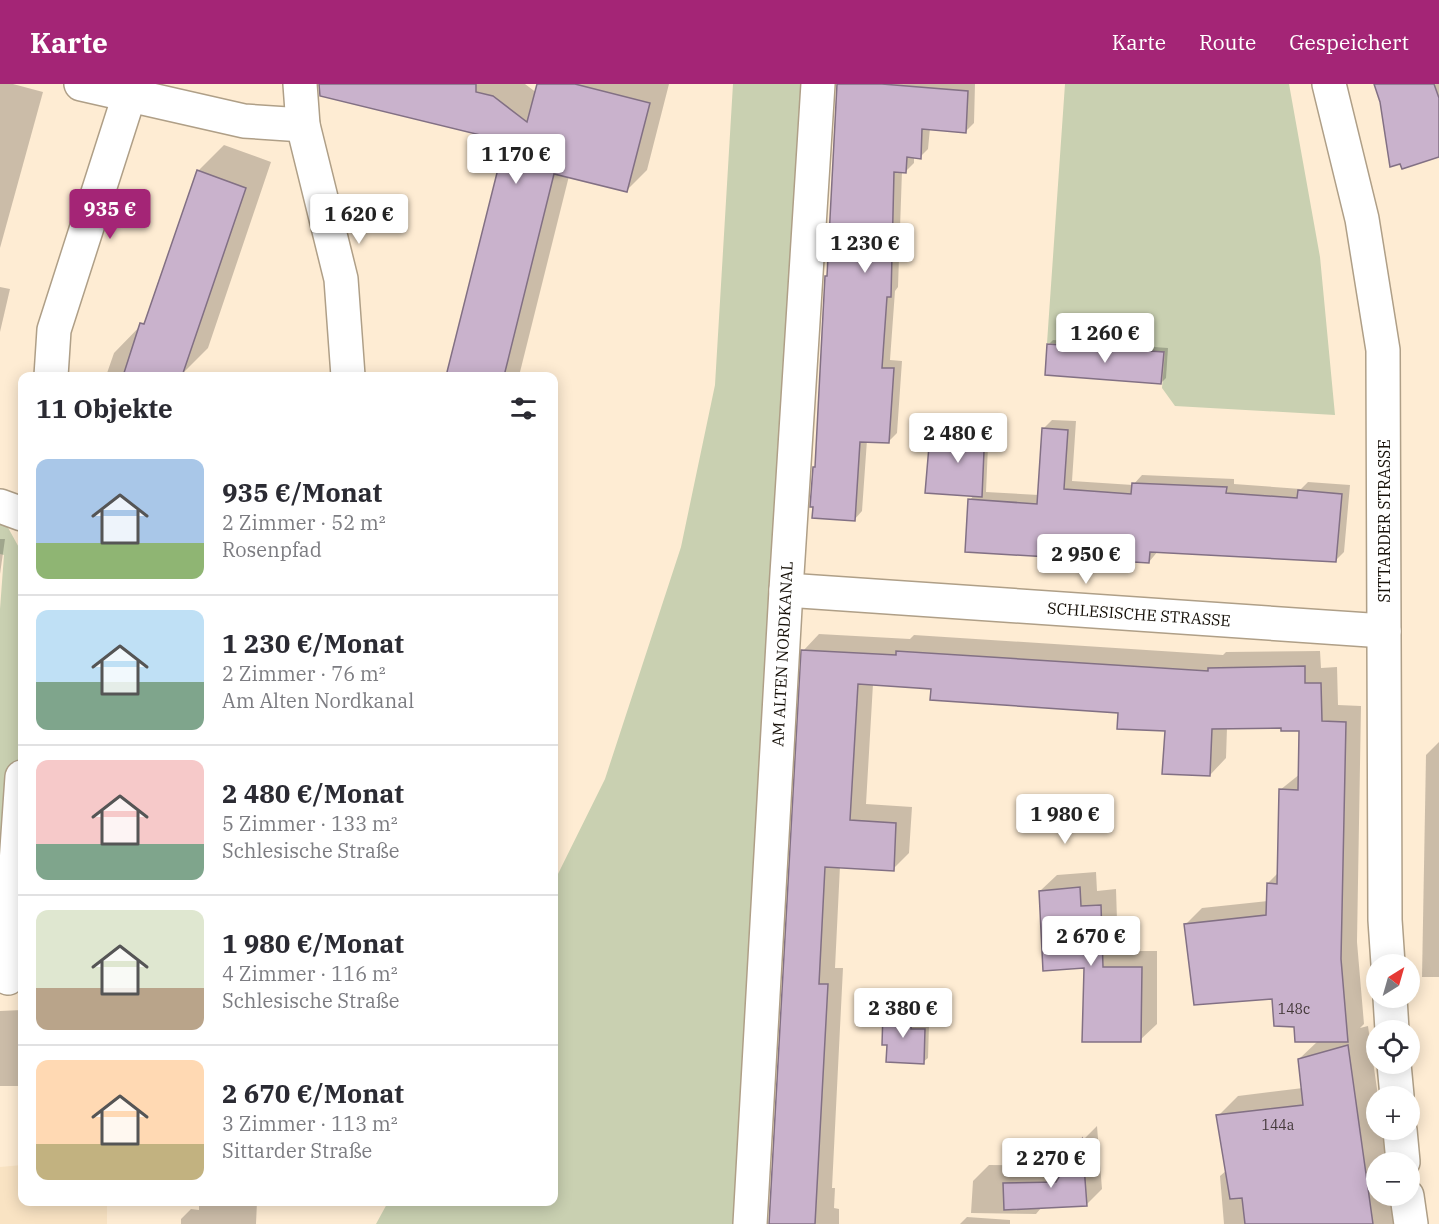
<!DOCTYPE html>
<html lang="de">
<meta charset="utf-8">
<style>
:root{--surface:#fff;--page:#f7f7f7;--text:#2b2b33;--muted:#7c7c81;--line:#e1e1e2;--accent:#a42576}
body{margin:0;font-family:"IBM Plex Serif",serif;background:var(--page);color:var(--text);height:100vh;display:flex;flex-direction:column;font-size:22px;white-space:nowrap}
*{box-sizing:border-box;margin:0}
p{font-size:20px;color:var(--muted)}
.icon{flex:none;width:33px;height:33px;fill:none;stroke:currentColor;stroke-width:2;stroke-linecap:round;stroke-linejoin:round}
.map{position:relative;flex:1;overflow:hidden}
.drawer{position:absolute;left:18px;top:288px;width:540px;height:834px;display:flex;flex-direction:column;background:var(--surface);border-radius:12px;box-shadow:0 3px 15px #0003}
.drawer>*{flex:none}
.needle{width:39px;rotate:37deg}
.fabs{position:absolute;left:1366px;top:870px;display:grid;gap:12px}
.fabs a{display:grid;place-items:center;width:54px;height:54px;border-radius:50%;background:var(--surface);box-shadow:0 3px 15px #0003;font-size:30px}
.price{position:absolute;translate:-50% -51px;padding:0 14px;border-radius:6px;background:#fff;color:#222;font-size:20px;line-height:39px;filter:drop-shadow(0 2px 3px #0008)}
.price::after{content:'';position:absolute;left:50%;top:36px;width:18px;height:14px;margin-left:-9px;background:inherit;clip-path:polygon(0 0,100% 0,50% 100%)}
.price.active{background:var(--accent);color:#fff}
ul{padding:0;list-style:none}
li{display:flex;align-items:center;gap:18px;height:150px;padding:0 18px}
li+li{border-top:2px solid var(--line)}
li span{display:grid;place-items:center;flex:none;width:168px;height:120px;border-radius:12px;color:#555}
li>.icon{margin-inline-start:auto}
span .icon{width:72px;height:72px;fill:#fffc;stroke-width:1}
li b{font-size:26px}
h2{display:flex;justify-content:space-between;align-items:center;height:72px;padding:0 18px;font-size:26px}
header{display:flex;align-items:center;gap:36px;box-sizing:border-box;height:84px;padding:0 30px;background:var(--accent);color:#fff}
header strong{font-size:28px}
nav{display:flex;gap:33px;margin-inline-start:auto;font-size:21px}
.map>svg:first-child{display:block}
.built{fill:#f9e3c3}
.green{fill:#c9d0b1}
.shadow{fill:#0003}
.building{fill:#c9b2cc;stroke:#827084;stroke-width:1.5}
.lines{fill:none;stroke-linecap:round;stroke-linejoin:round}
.minor-casing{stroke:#af9f87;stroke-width:36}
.minor{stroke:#fff;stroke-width:33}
.labels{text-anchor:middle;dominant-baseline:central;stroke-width:4.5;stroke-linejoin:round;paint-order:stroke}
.number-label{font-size:14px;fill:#433839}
.street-label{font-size:16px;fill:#161008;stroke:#fff}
</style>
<header>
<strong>Karte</strong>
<nav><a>Karte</a><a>Route</a><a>Gespeichert</a></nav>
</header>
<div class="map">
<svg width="1439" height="1140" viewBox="0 0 1439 1140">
<rect width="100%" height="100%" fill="#feecd3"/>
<!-- built -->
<path class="built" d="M22,1081V1118H107V1140H0V1083Z"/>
<!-- green -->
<g class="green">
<path d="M733,0H801L766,576L736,1140H376L388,1118H554V798L605,695L681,463L715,301Z"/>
<path d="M1065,0H1289L1320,173L1335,331L1175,322L1162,304L1165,268L1047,259Z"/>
<path d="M0,437L6,440L22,469V641L9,783L0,805V525L4,471L0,470Z"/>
</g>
<!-- shadow -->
<g class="shadow">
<path d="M0,0H13L43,8L0,164Z"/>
<path d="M350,0H525L537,9L539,0H669L647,86L627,106L569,92L519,292H448L507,56Z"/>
<path d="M840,0H975L974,39L966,47L930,44L928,65L920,73H914V79L906,87H902L898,203L895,207L890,276L902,277L897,349L888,358L867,356L862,427L854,436L814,384L817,381L820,327H818Z"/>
<path d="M1376,0H1439V72L1381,17Z"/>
<path d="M224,61L271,78L208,264L182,290L173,287L171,292H106L114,269L148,234L198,87Z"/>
<path d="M0,203L10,205L0,248Z"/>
<path d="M1053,256L1168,264L1166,294L1161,299L1048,261Z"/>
<path d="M1052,336L1076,337L1072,397L1133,401L1142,391L1234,395V400L1301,405L1308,398L1350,401L1344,468L1335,477L1158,467L1149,478L970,416L974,411L930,363L935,358L953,359L954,342L958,338L989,339L986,408L1039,411L1044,344Z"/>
<path d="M0,455H5L0,490Z"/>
<path d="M819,550L910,555L914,551L1223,571L1226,568L1320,567L1321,584L1337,583L1338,621L1361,622L1357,858L1364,940L1360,944L1368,942L1378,1012L1377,1046H1382L1387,1078H1377V1112H1391L1395,1140H1224L1220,1092L1227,1086L1218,1032L1238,1012L1303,1004L1299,975L1318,957L1295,942L1274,913L1186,840L1202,824L1268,817V799L1278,789L1280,706L1300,690V645L1283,642L1227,644L1226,674L1210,691L1166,646L1120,627L933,604L873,600L866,720L912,723L909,769L893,785L840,782L835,884H843L832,1104H835L834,1124L839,1125V1140H770L803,567Z"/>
<path d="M1439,658V893H1422L1426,671Z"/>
<path d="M1096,788L1097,807L1116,805L1118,867H1157V940L1140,956L1085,882L1040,807L1057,791Z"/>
<path d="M890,923L916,924L915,940L929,941L928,974L923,978L889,959L885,927Z"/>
<path d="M22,926V1002H0V927Z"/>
<path d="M1097,1042L1102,1105L1086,1121L1041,1124L1036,1130L971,1129L973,1097L989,1081L1067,1082L1083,1056Z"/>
<path d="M199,1118H257L256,1140H181V1135L191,1125L199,1126Z"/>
<path d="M967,1133L1010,1136V1140H960Z"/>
</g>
<!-- building -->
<g class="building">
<path d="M319,0H476V8L493,12L527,38L537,0H575L650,19L627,108L554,90L504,292H446L505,57L320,12Z"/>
<path d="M837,0H882L968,7L966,49L922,45L921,75L907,73L906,89L894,88L891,213H887L882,284H894L889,359L860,358L855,437L812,434L813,423H810L813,383H815L825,192H827Z"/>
<path d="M1374,0H1434L1439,14V73L1402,85L1400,80L1390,83L1380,18Z"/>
<path d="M197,86L246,104L182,292H123L140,239L144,240Z"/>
<path d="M1047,260L1164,268L1161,300L1045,291Z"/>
<path d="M952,342L985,344L982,413L925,409L929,362L951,363Z"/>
<path d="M1042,344L1068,346L1064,405L1131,410L1132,399L1227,403L1226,409L1297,414L1298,406L1342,410L1336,478L1150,468L1149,479L965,468L968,415L1037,420Z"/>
<path d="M801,566L896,571V567L1208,587V584L1305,582V599H1321L1322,637L1346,638L1341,875L1348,958H1295L1294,943L1274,942L1272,915L1194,921L1184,840L1266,831L1267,799L1277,800L1279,705L1298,706L1299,647H1281V644L1212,645L1210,692L1162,690L1165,647L1117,645L1118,629L930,616L931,605L858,600L850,736L896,739L894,787L825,783L819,900H828L815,1140H769Z"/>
<path d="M1080,803L1081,822L1101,821L1103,883H1142L1141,958H1082L1084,884L1043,887L1039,807Z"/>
<path d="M883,927L912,928L911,945H925L924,980L886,978L887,961H882Z"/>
<path d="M1348,961L1373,1140H1245L1242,1114L1230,1115L1216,1031L1303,1021L1298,975Z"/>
<path d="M1082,1055L1087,1122L1004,1126L1003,1099L1056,1098Z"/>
</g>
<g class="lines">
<!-- minor casing -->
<g class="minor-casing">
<g id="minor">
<path d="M81,0L244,37L303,41"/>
<path d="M300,0L303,41L341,195L348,292"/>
<path d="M1329,0L1362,135L1383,266L1385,836L1388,880"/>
<path d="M51,292L54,246L129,12"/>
<path d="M0,422L22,430"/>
<path d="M786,506L1384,547"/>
<path d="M8,894L22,693"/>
<path d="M1390,914L1392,946"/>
<path d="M1394,980L1397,1012"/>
<path d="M1400,1046L1403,1078"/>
<path d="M1407,1112L1411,1140"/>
<path d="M750,1140L786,506L818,0"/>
</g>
</g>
<!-- minor -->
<use href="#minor" class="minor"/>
</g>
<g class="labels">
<!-- number labels -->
<g class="number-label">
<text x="1294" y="925">148c</text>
<text x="1278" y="1041">144a</text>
</g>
<!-- street labels -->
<g class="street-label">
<text transform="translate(1384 437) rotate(-90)">SITTARDER STRASSE</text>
<text transform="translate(1139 530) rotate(4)">SCHLESISCHE STRASSE</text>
<text transform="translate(782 570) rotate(-87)">AM ALTEN NORDKANAL</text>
</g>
</g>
</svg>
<div class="fabs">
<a><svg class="needle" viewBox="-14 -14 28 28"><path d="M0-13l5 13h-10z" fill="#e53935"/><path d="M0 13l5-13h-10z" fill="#7c7c81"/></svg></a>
<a><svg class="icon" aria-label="locate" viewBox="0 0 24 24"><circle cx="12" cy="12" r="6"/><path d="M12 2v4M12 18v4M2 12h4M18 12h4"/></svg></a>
<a>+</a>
<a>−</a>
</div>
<b class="price" style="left:516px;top:101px">1 170 €</b>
<b class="price active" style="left:110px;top:156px">935 €</b>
<b class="price" style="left:359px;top:161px">1 620 €</b>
<b class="price" style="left:865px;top:190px">1 230 €</b>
<b class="price" style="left:1105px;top:280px">1 260 €</b>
<b class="price" style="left:958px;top:380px">2 480 €</b>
<b class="price" style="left:1086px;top:501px">2 950 €</b>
<b class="price" style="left:1065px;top:761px">1 980 €</b>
<b class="price" style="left:1091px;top:883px">2 670 €</b>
<b class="price" style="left:903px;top:955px">2 380 €</b>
<b class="price" style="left:1051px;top:1105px">2 270 €</b>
<section class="drawer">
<h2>11 Objekte<svg class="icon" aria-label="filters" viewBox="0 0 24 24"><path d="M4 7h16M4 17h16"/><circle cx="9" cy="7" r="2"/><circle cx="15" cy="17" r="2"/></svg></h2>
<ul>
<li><span style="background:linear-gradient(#a9c7e8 70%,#8fb573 0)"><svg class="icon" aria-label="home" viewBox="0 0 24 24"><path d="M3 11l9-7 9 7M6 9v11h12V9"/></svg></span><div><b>935 €/Monat</b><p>2 Zimmer · 52 m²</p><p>Rosenpfad</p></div></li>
<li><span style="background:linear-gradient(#bfe0f5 60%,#7fa58c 0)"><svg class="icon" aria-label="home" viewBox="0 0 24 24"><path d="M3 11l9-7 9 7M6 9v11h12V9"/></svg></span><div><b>1 230 €/Monat</b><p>2 Zimmer · 76 m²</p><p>Am Alten Nordkanal</p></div></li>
<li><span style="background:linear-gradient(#f6c9c9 70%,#7fa58c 0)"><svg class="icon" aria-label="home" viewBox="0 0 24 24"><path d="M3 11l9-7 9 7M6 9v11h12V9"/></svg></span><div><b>2 480 €/Monat</b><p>5 Zimmer · 133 m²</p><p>Schlesische Straße</p></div></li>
<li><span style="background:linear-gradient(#dfe7d0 65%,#b9a48a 0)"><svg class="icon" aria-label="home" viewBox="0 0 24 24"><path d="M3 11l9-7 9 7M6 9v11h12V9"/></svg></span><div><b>1 980 €/Monat</b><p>4 Zimmer · 116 m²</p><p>Schlesische Straße</p></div></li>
<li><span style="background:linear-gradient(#ffd9b3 70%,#c2b280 0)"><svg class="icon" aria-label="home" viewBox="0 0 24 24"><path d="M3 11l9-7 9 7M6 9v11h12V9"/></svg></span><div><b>2 670 €/Monat</b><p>3 Zimmer · 113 m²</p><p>Sittarder Straße</p></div></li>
</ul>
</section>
</div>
